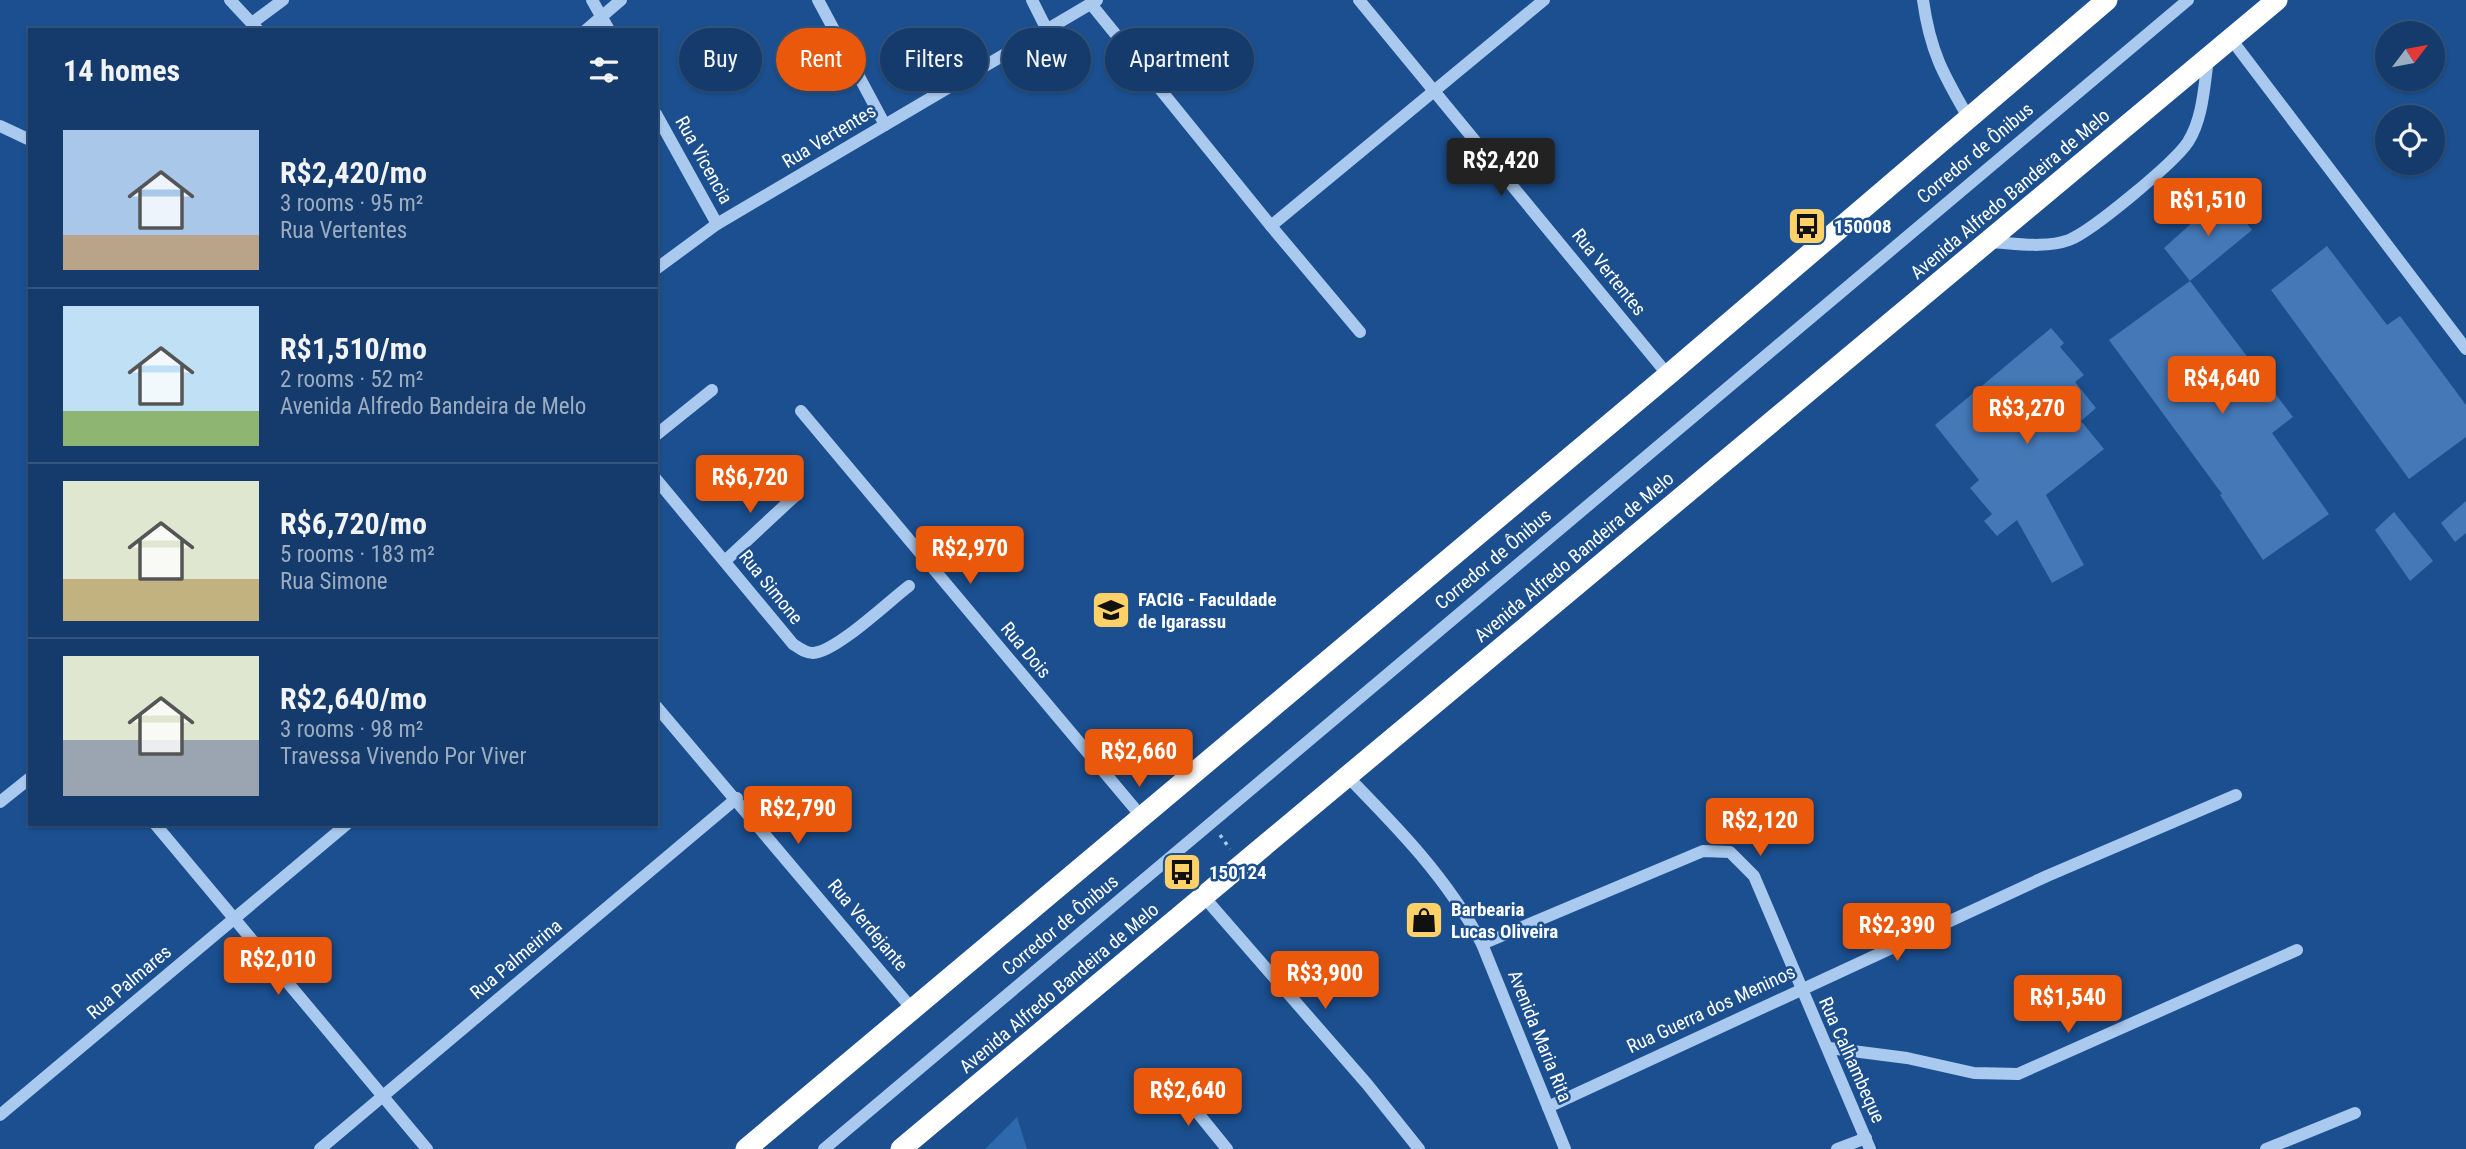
<!DOCTYPE html>
<meta charset="utf-8">
<style>
:root{--surface:#143b6b;--page:#214673;--text:#f1f3f6;--muted:#9dadc1;--line:#33557e;--accent:#ea580c}
body{margin:0;font-family:"Roboto Condensed",sans-serif;background:var(--page);color:var(--text);height:100vh;display:flex;flex-direction:column;font-size:26px;white-space:nowrap}
*{box-sizing:border-box;margin:0}
p{font-size:23px;color:var(--muted)}
.icon{flex:none;width:38px;height:38px;fill:none;stroke:currentColor;stroke-width:2;stroke-linecap:round;stroke-linejoin:round}
.map{position:relative;flex:1;overflow:hidden}
.panel{position:absolute;left:28px;top:28px;width:630px;height:798px;display:flex;flex-direction:column;background:var(--surface);border-radius:0px;box-shadow:0 2px 5px #0004,0 0 0 2px var(--line)}
.panel>*{flex:none}
.guide{position:absolute;left:679px;top:28px;width:665px;height:63px;display:flex;gap:14px}
.needle{width:46px;rotate:58deg}
.buttons{position:absolute;left:2375px;top:21px;display:grid;gap:14px}
.buttons a{display:grid;place-items:center;width:70px;height:70px;border-radius:50%;background:var(--surface);box-shadow:0 2px 5px #0004,0 0 0 2px var(--line);font-size:35px}
.price{position:absolute;translate:-50% -60px;padding:0 16px;border-radius:7px;background:var(--accent);color:#fff;font-size:23px;line-height:46px;filter:drop-shadow(0 2px 4px #0008)}
.price::after{content:'';position:absolute;left:50%;top:42px;width:21px;height:16px;margin-left:-10px;background:inherit;clip-path:polygon(0 0,100% 0,50% 100%)}
.price.on{background:#222;color:#fff}
ul{padding:0;list-style:none}
li{display:flex;align-items:center;gap:21px;height:175px;padding:0 35px}
li+li{border-top:2px solid var(--line)}
li span{display:grid;place-items:center;flex:none;width:196px;height:140px;border-radius:0px;color:#555}
li>.icon{margin-inline-start:auto}
span .icon{width:84px;height:84px;fill:#fffc;stroke-width:1}
li b{font-size:30px}
h2{display:flex;justify-content:space-between;align-items:center;height:84px;padding:0 35px;font-size:30px}
.pill{padding:0 24px;border-radius:32px;background:var(--surface);box-shadow:0 2px 5px #0004,0 0 0 2px var(--line);font-size:24px;line-height:63px}
.pill.on{background:var(--accent);color:#fff}
.map>svg:first-child{display:block}
.green{fill:#2e69ad}
.building{fill:#4478b7}
.lines{fill:none;stroke-linecap:round;stroke-linejoin:round}
.path{stroke:#a9c9ee;stroke-width:3.5;stroke-dasharray:3.5 5;stroke-linecap:butt}
.minor{stroke:#a9c9ee;stroke-width:12}
.highway{stroke:#fff;stroke-width:21}
.labels{text-anchor:middle;dominant-baseline:central;stroke-width:5;stroke-linejoin:round;paint-order:stroke}
.street-label{font-size:19px;fill:#fff;stroke:#1b4f8f}
.poi-label{font-size:19px;font-weight:bold;fill:#fff;stroke:#1b4f8f;text-anchor:start}
</style>
<div class="map">
<svg width="2466" height="1149" viewBox="0 0 2466 1149">
<rect width="100%" height="100%" fill="#1b4f8f"/>
<!-- green -->
<path class="green" d="M1017,1117L1027,1149H985Z"/>
<!-- building -->
<g class="building">
<path d="M2224,194L2252,230L2190,281L2164,248Z"/>
<path d="M2327,246L2387,325L2400,316L2466,405V437L2409,479L2271,290Z"/>
<path d="M2190,281L2293,417L2272,433L2329,514L2263,560L2220,495L2222,494L2109,340Z"/>
<path d="M2051,328L2064,343L2060,347L2084,375L2075,382L2096,408L2081,421L2104,449L2046,495L2084,565L2052,583L2017,520L1997,536L1984,521L1992,514L1970,488L1979,480L1935,425Z"/>
<path d="M2466,501V533L2455,542L2441,523Z"/>
<path d="M2394,512L2433,561L2410,581L2375,530Z"/>
</g>
<g class="lines">
<!-- path -->
<path class="path" d="M1220,835L1230,849"/>
<!-- minor -->
<g class="minor">
<path d="M230,0L258,30"/>
<path d="M592,0L609,30"/>
<path d="M818,0L885,125"/>
<path d="M1032,0L1047,30"/>
<path d="M1359,0L1668,375"/>
<path d="M1923,0C1930,51 1943,74 1968,117"/>
<path d="M1091,4L1271,226"/>
<path d="M252,23L283,0"/>
<path d="M586,30L621,0"/>
<path d="M2231,39L2466,349"/>
<path d="M656,114L717,224"/>
<path d="M0,126L30,140"/>
<path d="M1989,242C2013,243 2045,249 2069,240C2092,231 2174,163 2188,142C2203,118 2204,87 2208,59"/>
<path d="M656,269L717,224L1097,0"/>
<path d="M1360,332L1271,226L1544,0"/>
<path d="M801,411L1141,816"/>
<path d="M656,435L712,390"/>
<path d="M656,479L793,644C799,648 805,653 813,653C836,652 889,601 909,586"/>
<path d="M725,561L797,494"/>
<path d="M656,706L913,1010"/>
<path d="M1347,776C1398,828 1448,879 1482,944L1565,1149"/>
<path d="M0,802L30,778"/>
<path d="M155,824L427,1149"/>
<path d="M1204,897L1367,1084L1419,1149"/>
<path d="M1482,944L1703,851L1730,852L1754,876L1870,1149"/>
<path d="M1829,1048L1907,1058L1974,1073L2018,1074L2297,950"/>
<path d="M1176,1086L1227,1149"/>
<path d="M1548,1107L2047,876L2236,795"/>
<path d="M0,1115L347,824"/>
<path d="M320,1149L737,798"/>
<path d="M824,1149L2188,0"/>
<path d="M1837,1149L1866,1138"/>
<path d="M2266,1149L2355,1113"/>
</g>
<!-- highway -->
<g class="highway">
<path d="M746,1149L1668,375L2107,0"/>
<path d="M901,1149L2277,0"/>
</g>
</g>
<!-- icons -->
<defs>
<g id="bus-square" transform="scale(2.0125)"><rect x="-9" y="-9" width="18" height="18" rx="4" fill="#ffd166" stroke="#1b4f8f"/><path d="M-5-6H5V4H4V6H2V4H-2V6H-4V4H-5ZM-3.5-4V0h7V-4ZM-3.5 1.2v1.5H-2V1.2ZM2 1.2v1.5H3.5V1.2Z" fill="#111"/></g>
<g id="university-square" transform="scale(2.0125)"><rect x="-9" y="-9" width="18" height="18" rx="4" fill="#ffd166" stroke="#1b4f8f"/><path d="M0-5L7-2L0 1L-7-2ZM-4 1L0 2.5L4 1V4Q0 6-4 4Z" fill="#111"/></g>
<g id="shop-square" transform="scale(2.0125)"><rect x="-9" y="-9" width="18" height="18" rx="4" fill="#ffd166" stroke="#1b4f8f"/><path d="M-5-2.5h2.3a2.7 3.5 0 0 1 5.4 0H5L5.5 6h-11ZM-1.5-2.5h3a1.5 2.3 0 0 0-3 0Z" fill="#111"/></g>
</defs>
<g fill-rule="evenodd">
<use href="#bus-square" x="1807" y="226"/>
<use href="#university-square" x="1111" y="610"/>
<use href="#bus-square" x="1182" y="872"/>
<use href="#shop-square" x="1424" y="920"/>
</g>
<g class="labels">
<!-- street labels -->
<g class="street-label">
<text transform="translate(829 136) rotate(-31)">Rua Vertentes</text>
<text transform="translate(1975 153) rotate(-40)">Corredor de Ônibus</text>
<text transform="translate(704 160) rotate(61)">Rua Vicencia</text>
<text transform="translate(2010 194) rotate(-40)">Avenida Alfredo Bandeira de Melo</text>
<text transform="translate(1609 272) rotate(51)">Rua Vertentes</text>
<text transform="translate(1574 557) rotate(-40)">Avenida Alfredo Bandeira de Melo</text>
<text transform="translate(1493 559) rotate(-40)">Corredor de Ônibus</text>
<text transform="translate(771 587) rotate(51)">Rua Simone</text>
<text transform="translate(1026 650) rotate(50)">Rua Dois</text>
<text transform="translate(868 925) rotate(50)">Rua Verdejante</text>
<text transform="translate(1060 925) rotate(-40)">Corredor de Ônibus</text>
<text transform="translate(516 959) rotate(-40)">Rua Palmeirina</text>
<text transform="translate(129 982) rotate(-40)">Rua Palmares</text>
<text transform="translate(1059 988) rotate(-40)">Avenida Alfredo Bandeira de Melo</text>
<text transform="translate(1711 1009) rotate(-25)">Rua Guerra dos Meninos</text>
<text transform="translate(1540 1036) rotate(68)">Avenida Maria Rita</text>
<text transform="translate(1852 1060) rotate(66)">Rua Calhambeque</text>
</g>
<!-- poi labels -->
<g class="poi-label">
<text x="1834" y="226">150008</text>
<text x="1138" y="599">FACIG - Faculdade<tspan x="1138" dy="22">de Igarassu</tspan></text>
<text x="1209" y="872">150124</text>
<text x="1451" y="909">Barbearia<tspan x="1451" dy="22">Lucas Oliveira</tspan></text>
</g>
</g>
</svg>
<div class="buttons">
<a><svg class="needle" viewBox="-14 -14 28 28"><path d="M0-13l5 13h-10z" fill="#e53935"/><path d="M0 13l5-13h-10z" fill="#9dadc1"/></svg></a>
<a><svg class="icon" aria-label="locate" viewBox="0 0 24 24"><circle cx="12" cy="12" r="6"/><path d="M12 2v4M12 18v4M2 12h4M18 12h4"/></svg></a>
</div>
<b class="price on" style="left:1501px;top:198px">R$2,420</b>
<b class="price" style="left:2208px;top:238px">R$1,510</b>
<b class="price" style="left:2222px;top:416px">R$4,640</b>
<b class="price" style="left:2027px;top:446px">R$3,270</b>
<b class="price" style="left:750px;top:515px">R$6,720</b>
<b class="price" style="left:970px;top:586px">R$2,970</b>
<b class="price" style="left:1139px;top:789px">R$2,660</b>
<b class="price" style="left:798px;top:846px">R$2,790</b>
<b class="price" style="left:1760px;top:858px">R$2,120</b>
<b class="price" style="left:1897px;top:963px">R$2,390</b>
<b class="price" style="left:278px;top:997px">R$2,010</b>
<b class="price" style="left:1325px;top:1011px">R$3,900</b>
<b class="price" style="left:2068px;top:1035px">R$1,540</b>
<b class="price" style="left:1188px;top:1128px">R$2,640</b>
<div class="guide">
<a class="pill">Buy</a>
<a class="pill on">Rent</a>
<a class="pill">Filters</a>
<a class="pill">New</a>
<a class="pill">Apartment</a>
</div>
<section class="panel">
<h2>14 homes<svg class="icon" aria-label="filters" viewBox="0 0 24 24"><path d="M4 7h16M4 17h16"/><circle cx="9" cy="7" r="2"/><circle cx="15" cy="17" r="2"/></svg></h2>
<ul>
<li><span style="background:linear-gradient(#a9c7e8 75%,#b9a48a 0)"><svg class="icon" aria-label="home" viewBox="0 0 24 24"><path d="M3 11l9-7 9 7M6 9v11h12V9"/></svg></span><div><b>R$2,420/mo</b><p>3 rooms · 95 m²</p><p>Rua Vertentes</p></div></li>
<li><span style="background:linear-gradient(#bfe0f5 75%,#8fb573 0)"><svg class="icon" aria-label="home" viewBox="0 0 24 24"><path d="M3 11l9-7 9 7M6 9v11h12V9"/></svg></span><div><b>R$1,510/mo</b><p>2 rooms · 52 m²</p><p>Avenida Alfredo Bandeira de Melo</p></div></li>
<li><span style="background:linear-gradient(#dfe7d0 70%,#c2b280 0)"><svg class="icon" aria-label="home" viewBox="0 0 24 24"><path d="M3 11l9-7 9 7M6 9v11h12V9"/></svg></span><div><b>R$6,720/mo</b><p>5 rooms · 183 m²</p><p>Rua Simone</p></div></li>
<li><span style="background:linear-gradient(#dfe7d0 60%,#9aa5b1 0)"><svg class="icon" aria-label="home" viewBox="0 0 24 24"><path d="M3 11l9-7 9 7M6 9v11h12V9"/></svg></span><div><b>R$2,640/mo</b><p>3 rooms · 98 m²</p><p>Travessa Vivendo Por Viver</p></div></li>
</ul>
</section>
</div>
